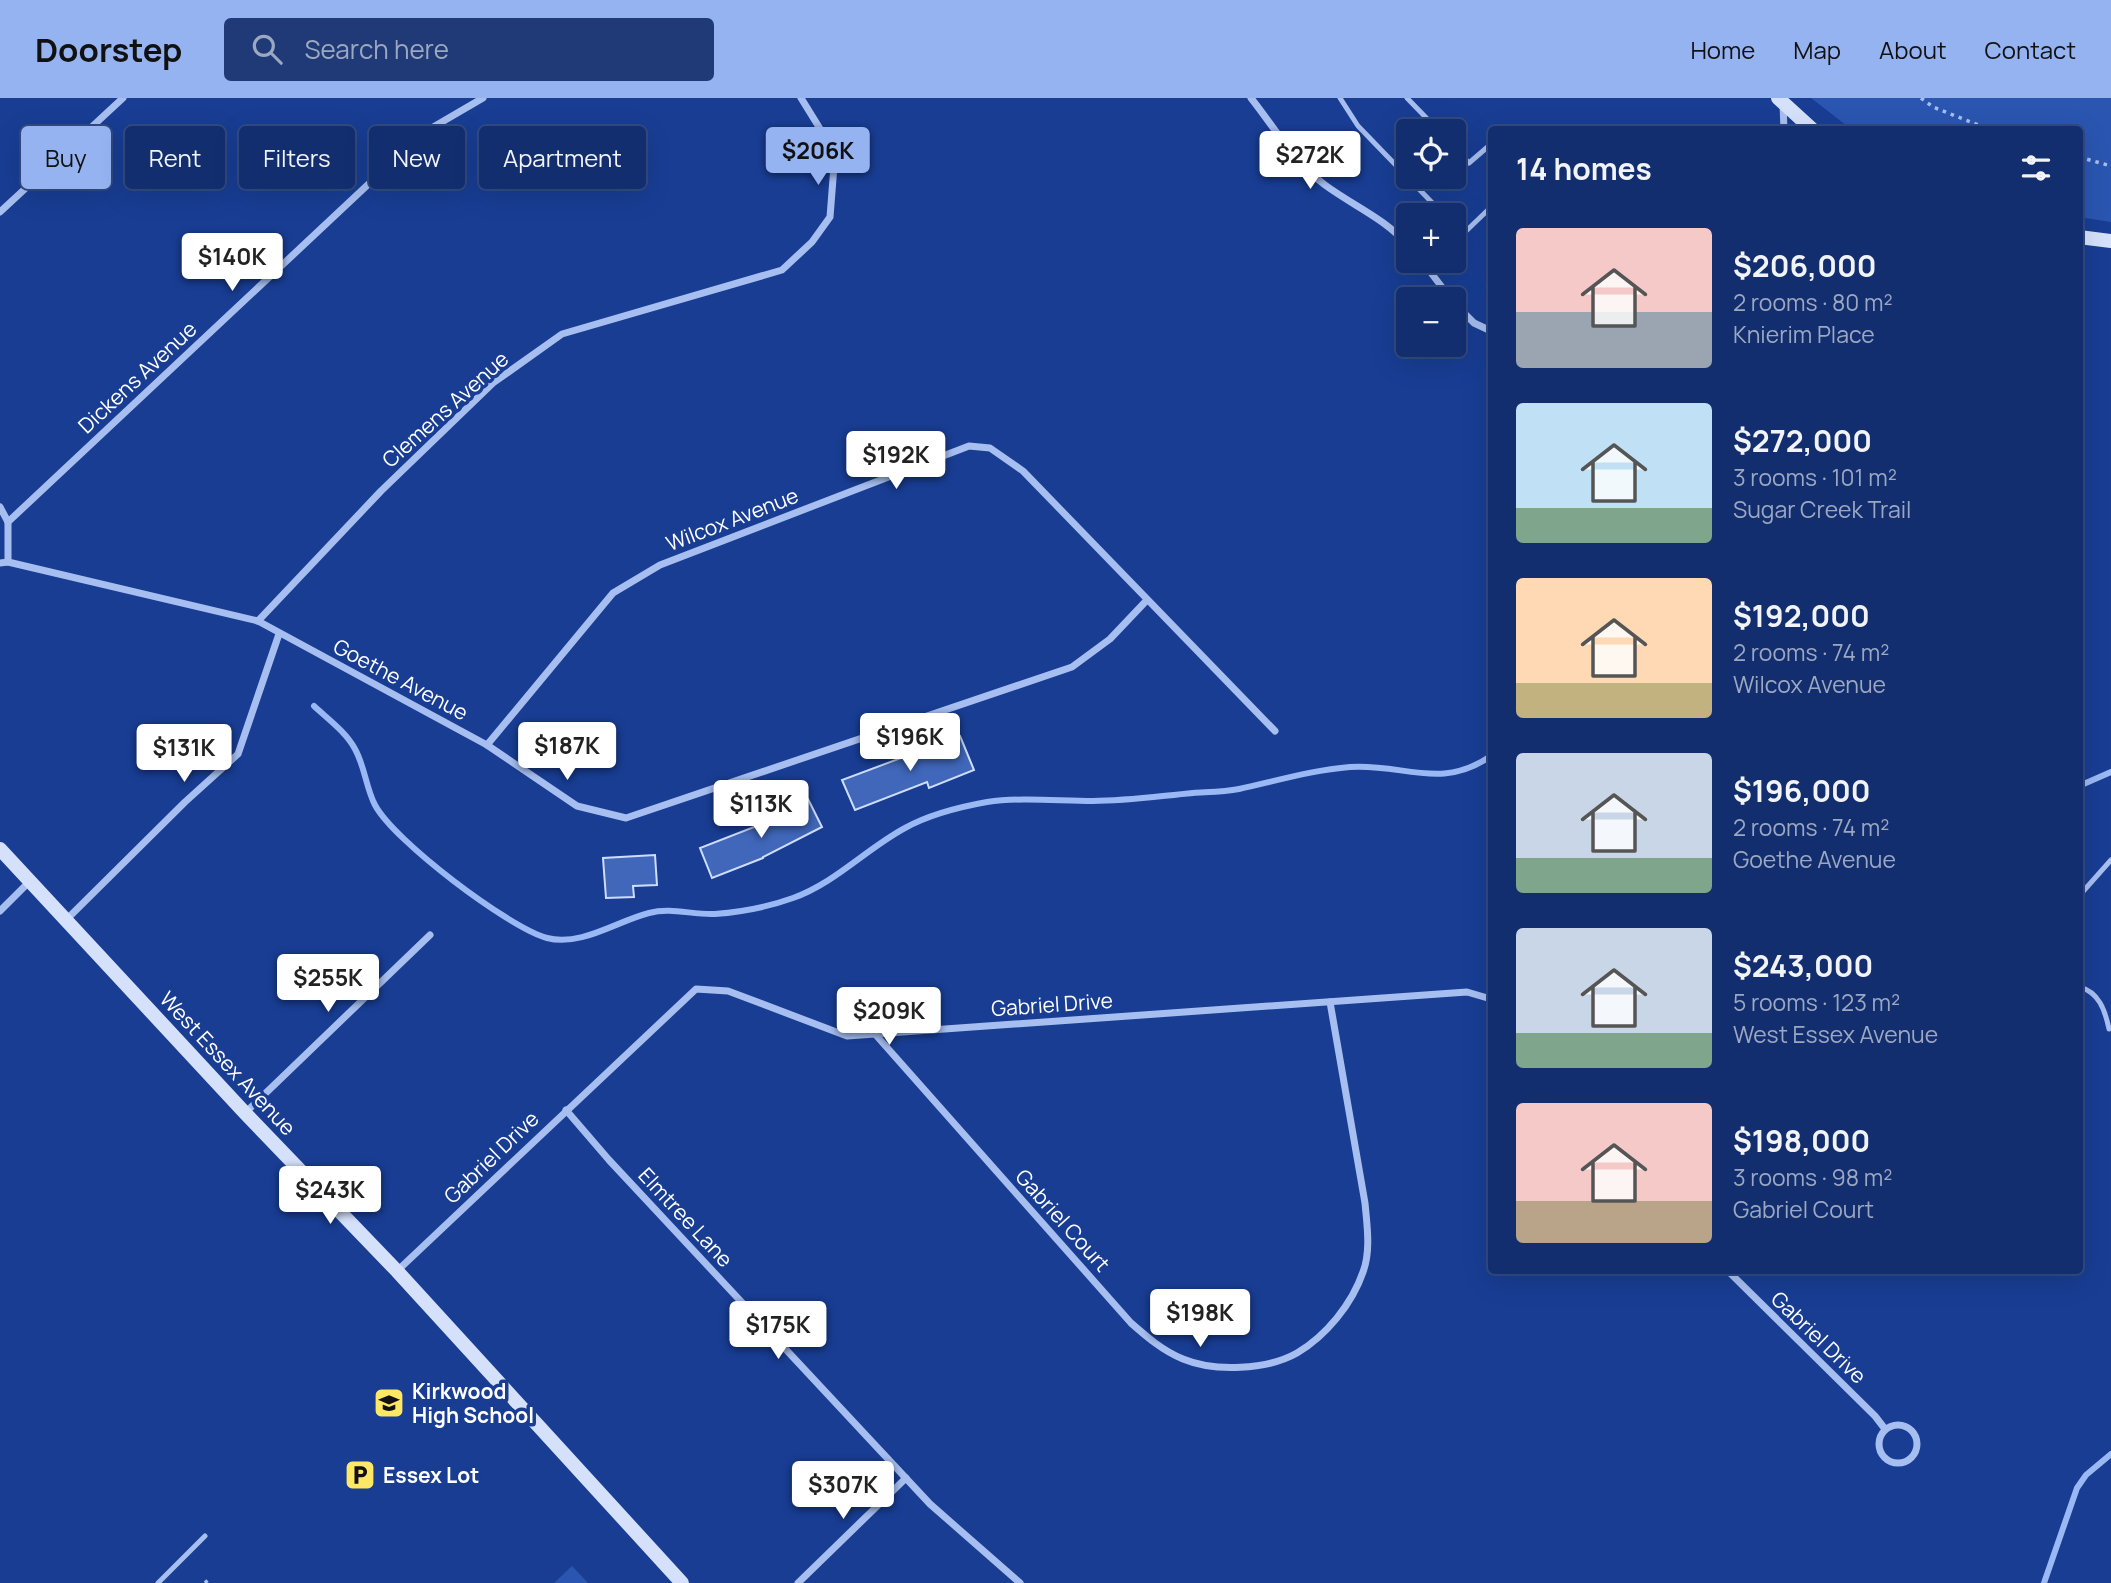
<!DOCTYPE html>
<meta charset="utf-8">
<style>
:root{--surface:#122e6e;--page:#1f3a76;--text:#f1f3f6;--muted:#9ca8c2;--line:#314a81;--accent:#95b2f1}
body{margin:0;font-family:Manrope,sans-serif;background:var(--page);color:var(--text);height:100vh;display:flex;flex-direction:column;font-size:26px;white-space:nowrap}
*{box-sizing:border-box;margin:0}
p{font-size:23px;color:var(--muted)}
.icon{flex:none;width:38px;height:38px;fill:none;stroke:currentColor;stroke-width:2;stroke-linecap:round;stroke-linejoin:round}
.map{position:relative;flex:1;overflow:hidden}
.panel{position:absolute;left:1488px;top:28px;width:595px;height:1148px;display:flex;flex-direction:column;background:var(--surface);border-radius:7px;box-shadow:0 7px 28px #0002,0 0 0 2px var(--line)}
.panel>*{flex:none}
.guide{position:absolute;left:21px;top:28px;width:665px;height:63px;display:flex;gap:14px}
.buttons{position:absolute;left:1396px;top:21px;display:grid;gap:14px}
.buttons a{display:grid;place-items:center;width:70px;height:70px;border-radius:7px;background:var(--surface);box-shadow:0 7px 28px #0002,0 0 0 2px var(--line);font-size:35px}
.price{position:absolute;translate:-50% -60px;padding:0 16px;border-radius:7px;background:#fff;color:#222;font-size:23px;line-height:46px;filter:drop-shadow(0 2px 4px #0008)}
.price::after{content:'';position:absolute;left:50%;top:42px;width:21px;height:16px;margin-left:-10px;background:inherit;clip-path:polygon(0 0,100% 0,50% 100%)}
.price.on{background:var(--accent);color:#111}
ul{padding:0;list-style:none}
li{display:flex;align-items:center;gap:21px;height:175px;padding:0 28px}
li span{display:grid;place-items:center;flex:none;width:196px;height:140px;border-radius:7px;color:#555}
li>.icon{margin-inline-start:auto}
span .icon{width:84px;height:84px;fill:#fffc;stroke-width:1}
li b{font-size:30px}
h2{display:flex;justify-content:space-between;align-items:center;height:84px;padding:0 28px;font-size:30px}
.pill{padding:0 24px;border-radius:7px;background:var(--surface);box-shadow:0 7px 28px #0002,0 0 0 2px var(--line);font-size:24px;line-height:63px}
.pill.on{background:var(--accent);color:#111}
header{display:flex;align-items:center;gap:42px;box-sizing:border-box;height:98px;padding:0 35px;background:var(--accent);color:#111}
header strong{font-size:33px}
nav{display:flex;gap:38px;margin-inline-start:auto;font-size:24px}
.search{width:490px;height:63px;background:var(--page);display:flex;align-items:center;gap:18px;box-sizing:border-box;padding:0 24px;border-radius:7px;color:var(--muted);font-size:26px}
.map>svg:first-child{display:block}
.green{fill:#2a56b1}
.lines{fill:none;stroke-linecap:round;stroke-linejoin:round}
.stream{stroke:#9ab8f3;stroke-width:6}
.building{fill:#4067ba;stroke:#ceddfb;stroke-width:2}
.path{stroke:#a7bff0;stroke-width:3.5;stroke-dasharray:3.5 5;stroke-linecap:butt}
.lane{stroke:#a7bff0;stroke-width:5}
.street{stroke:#a7bff0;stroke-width:7}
.secondary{stroke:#d5e1fb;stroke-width:14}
.labels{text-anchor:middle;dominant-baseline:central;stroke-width:7;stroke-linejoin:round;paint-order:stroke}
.street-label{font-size:21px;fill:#fff;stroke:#183d93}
.poi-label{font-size:21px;font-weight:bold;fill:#fff;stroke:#183d93;text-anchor:start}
</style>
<header>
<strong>Doorstep</strong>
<div class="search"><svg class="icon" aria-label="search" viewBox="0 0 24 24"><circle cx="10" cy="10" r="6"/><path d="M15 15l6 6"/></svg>Search here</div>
<nav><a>Home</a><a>Map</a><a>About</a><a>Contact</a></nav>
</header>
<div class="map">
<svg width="2111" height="1485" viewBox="0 0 2111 1485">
<rect width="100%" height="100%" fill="#183d93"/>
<!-- green -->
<g class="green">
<path d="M1811,0H2111V124L2079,119V32L1851,31Z"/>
<path d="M572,1468L588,1485H554Z"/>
</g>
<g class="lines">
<!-- stream -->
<g class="stream">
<path d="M314,608C328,621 346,634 355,651C365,669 366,690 375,707C394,743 508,829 547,840C581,849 617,823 649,815C671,809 692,817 715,816C741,814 768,809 793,800C835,785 866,751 905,730C930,716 959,709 987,704C1022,699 1058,703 1093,703C1126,703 1160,698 1193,695C1208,694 1224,694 1239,691C1276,683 1312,672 1350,669C1403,665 1440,693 1491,658"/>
<path d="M2079,688L2111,674"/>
<path d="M2044,1485L2077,1390L2086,1377L2111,1356"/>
</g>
</g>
<!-- building -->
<g class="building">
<path d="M960,638L974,672L929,690L927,684L855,712L842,682Z"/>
<path d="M808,701L822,729L763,759V760L712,780L700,750L767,724L766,722Z"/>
<path d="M655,757L657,787L633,788L634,799L606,800L603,760Z"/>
</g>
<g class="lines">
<!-- path -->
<g class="path">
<path d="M1921,0L1933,9L1991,32"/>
<path d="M2079,59L2111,68"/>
<path d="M205,1485L208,1482L209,1485"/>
</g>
<!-- lane -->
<g class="lane">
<path d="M1340,0L1358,28L1444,117"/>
<path d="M1407,0L1439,33"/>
<path d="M1454,49L1469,65L1491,46"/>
<path d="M1454,128L1463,136L1491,109"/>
<path d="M2079,798L2111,762"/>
<path d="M2079,889C2099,894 2105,912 2109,931"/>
<path d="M158,1485L205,1438"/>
</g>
<!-- street -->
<g class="street">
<path d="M1251,0C1274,29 1295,65 1325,87C1355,109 1383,119 1409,148"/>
<path d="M1783,6L1784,32"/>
<path d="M0,114L123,0"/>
<path d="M1422,163L1451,201"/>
<path d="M1454,205L1474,225L1491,233"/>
<path d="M0,409L8,424V464"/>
<path d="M8,424L423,35L483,0"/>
<path d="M0,465L8,464L258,523L487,647L577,708L626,720L1072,569L1110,541L1147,502"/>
<path d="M258,523L381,393L493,285L562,236L782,172L812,144L830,119L835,55L801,0"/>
<path d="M487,647L613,495L660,467L969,348L990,350L1023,373L1275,633"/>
<path d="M0,813L30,783"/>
<path d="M66,822L185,704L238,656L279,536"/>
<path d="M875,936L1131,1225C1147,1239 1163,1253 1183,1261C1214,1274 1267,1272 1297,1255C1326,1238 1352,1206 1363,1174C1371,1153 1367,1127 1365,1105L1330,904"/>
<path d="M566,1012L609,1062L930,1406L1020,1485"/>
<path d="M245,1015L430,837"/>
<path d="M1727,1172L1875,1318L1885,1331"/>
<path d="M397,1173L696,891L728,893L847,938L1467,894L1491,901"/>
<circle cx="1898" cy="1346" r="19"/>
<path d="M798,1485L906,1380"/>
</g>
<!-- secondary -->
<g class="secondary">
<path d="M1778,0L1813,32"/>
<path d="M2079,139L2111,143"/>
<path d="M0,751L245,1015L397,1173L682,1485"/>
</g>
</g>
<!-- icons -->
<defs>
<g id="school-square" transform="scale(1.575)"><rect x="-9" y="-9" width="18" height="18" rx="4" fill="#ffe766" stroke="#183d93"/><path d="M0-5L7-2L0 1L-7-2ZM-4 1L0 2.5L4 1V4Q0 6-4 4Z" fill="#111"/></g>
<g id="parking-square" transform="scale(1.575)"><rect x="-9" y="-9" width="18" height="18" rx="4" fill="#ffe766" stroke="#183d93"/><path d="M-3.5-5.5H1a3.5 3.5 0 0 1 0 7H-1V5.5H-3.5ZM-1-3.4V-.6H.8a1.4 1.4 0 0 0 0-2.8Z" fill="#111"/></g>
</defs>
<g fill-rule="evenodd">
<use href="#school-square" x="389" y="1305"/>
<use href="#parking-square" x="360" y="1377"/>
</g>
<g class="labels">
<!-- street labels -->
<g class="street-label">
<text transform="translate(137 279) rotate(-43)">Dickens Avenue</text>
<text transform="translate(445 311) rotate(-42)">Clemens Avenue</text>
<text transform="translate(732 421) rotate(-21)">Wilcox Avenue</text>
<text transform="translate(401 581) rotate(28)">Goethe Avenue</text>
<text transform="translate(1052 906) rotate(-4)">Gabriel Drive</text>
<text transform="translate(228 965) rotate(47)">West Essex Avenue</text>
<text transform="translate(491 1059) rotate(-44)">Gabriel Drive</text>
<text transform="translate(686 1119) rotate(47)">Elmtree Lane</text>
<text transform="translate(1063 1122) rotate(48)">Gabriel Court</text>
<text transform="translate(1819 1239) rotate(44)">Gabriel Drive</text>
</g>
<!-- poi labels -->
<g class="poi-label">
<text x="412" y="1293">Kirkwood<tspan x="412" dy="24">High School</tspan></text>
<text x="383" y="1377">Essex Lot</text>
</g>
</g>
</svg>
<div class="buttons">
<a><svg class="icon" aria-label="locate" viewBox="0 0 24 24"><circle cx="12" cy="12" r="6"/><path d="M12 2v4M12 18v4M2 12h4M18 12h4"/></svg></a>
<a>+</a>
<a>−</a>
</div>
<b class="price on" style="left:818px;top:89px">$206K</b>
<b class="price" style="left:1310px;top:93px">$272K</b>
<b class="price" style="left:232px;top:195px">$140K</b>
<b class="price" style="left:896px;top:393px">$192K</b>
<b class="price" style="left:910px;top:675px">$196K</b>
<b class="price" style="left:567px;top:684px">$187K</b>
<b class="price" style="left:184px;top:686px">$131K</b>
<b class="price" style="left:761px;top:742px">$113K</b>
<b class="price" style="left:328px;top:916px">$255K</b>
<b class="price" style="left:889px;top:949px">$209K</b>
<b class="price" style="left:330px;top:1128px">$243K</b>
<b class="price" style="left:1200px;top:1251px">$198K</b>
<b class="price" style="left:778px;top:1263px">$175K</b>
<b class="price" style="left:843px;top:1423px">$307K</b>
<div class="guide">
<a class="pill on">Buy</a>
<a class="pill">Rent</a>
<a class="pill">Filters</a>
<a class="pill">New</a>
<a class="pill">Apartment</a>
</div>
<section class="panel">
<h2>14 homes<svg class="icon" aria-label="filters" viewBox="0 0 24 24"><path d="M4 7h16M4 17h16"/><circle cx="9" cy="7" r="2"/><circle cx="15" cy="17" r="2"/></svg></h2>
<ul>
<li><span style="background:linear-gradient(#f6c9c9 60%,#9aa5b1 0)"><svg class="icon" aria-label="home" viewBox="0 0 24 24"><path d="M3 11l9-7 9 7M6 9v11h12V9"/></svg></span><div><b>$206,000</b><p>2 rooms · 80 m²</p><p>Knierim Place</p></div></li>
<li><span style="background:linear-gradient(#bfe0f5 75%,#7fa58c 0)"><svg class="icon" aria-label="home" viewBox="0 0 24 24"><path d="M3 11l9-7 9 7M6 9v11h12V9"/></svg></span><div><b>$272,000</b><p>3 rooms · 101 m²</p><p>Sugar Creek Trail</p></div></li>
<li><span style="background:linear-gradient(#ffd9b3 75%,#c2b280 0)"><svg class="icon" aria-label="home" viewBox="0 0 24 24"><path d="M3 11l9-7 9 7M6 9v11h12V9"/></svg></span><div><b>$192,000</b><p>2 rooms · 74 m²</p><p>Wilcox Avenue</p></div></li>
<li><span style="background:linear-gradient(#c9d6e8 75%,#7fa58c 0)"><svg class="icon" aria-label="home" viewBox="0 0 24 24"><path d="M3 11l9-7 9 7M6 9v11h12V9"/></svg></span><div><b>$196,000</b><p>2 rooms · 74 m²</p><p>Goethe Avenue</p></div></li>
<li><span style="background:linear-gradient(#c9d6e8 75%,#7fa58c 0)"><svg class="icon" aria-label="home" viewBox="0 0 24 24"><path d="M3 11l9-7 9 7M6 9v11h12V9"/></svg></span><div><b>$243,000</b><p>5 rooms · 123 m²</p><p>West Essex Avenue</p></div></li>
<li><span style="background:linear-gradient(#f6c9c9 70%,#b9a48a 0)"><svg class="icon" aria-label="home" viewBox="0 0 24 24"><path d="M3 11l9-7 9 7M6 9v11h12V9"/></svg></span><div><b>$198,000</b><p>3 rooms · 98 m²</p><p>Gabriel Court</p></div></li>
</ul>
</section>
</div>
